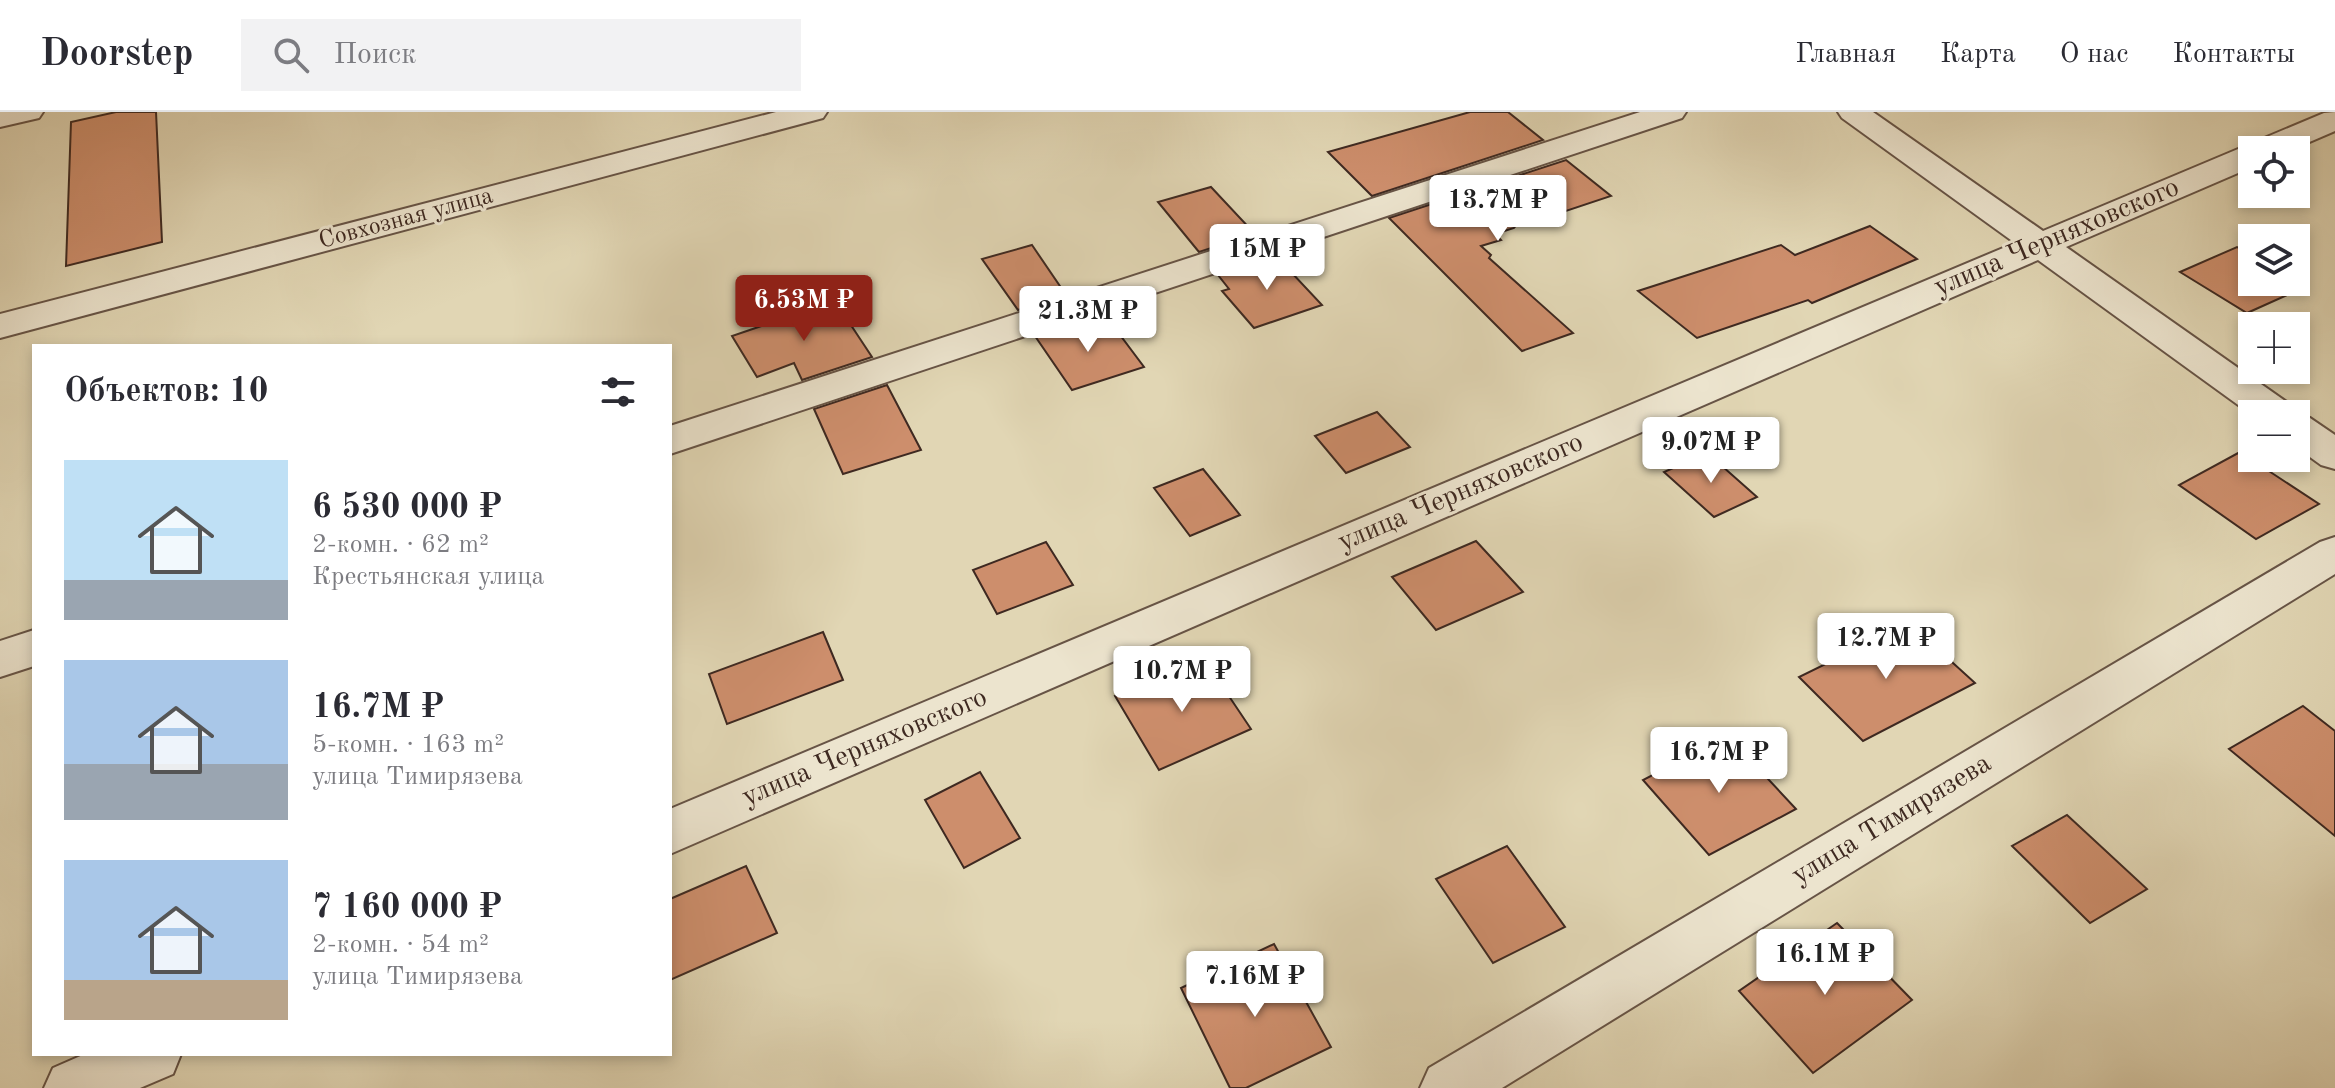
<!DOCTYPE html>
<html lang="ru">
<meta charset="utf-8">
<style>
:root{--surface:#fff;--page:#f2f2f3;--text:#2b2b33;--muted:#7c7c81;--line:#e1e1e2;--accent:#8f2418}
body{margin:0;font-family:"Old Standard TT",serif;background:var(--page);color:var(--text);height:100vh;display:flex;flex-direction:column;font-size:30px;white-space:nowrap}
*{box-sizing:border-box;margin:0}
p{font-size:26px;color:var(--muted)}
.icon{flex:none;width:44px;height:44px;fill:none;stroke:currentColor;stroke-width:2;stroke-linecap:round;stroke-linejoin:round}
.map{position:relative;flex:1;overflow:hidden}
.side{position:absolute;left:32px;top:232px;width:640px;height:712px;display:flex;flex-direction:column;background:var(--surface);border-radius:0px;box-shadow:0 4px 12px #0003}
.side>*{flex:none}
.buttons{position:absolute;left:2238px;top:24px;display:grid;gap:16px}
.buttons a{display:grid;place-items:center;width:72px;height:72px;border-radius:0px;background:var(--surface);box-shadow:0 4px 12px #0003;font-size:40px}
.price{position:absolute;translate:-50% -68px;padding:0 18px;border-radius:8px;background:#fff;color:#222;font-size:26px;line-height:52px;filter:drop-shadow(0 2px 4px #0008)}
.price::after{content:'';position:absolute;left:50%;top:48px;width:24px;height:18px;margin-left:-12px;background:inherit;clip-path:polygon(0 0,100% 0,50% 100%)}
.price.active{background:var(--accent);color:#fff}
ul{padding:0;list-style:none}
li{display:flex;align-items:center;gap:24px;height:200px;padding:0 32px}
li span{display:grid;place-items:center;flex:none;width:224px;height:160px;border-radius:0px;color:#555}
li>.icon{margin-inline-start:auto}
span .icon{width:96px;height:96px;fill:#fffc;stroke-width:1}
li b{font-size:34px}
h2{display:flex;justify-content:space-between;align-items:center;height:96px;padding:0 32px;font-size:34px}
header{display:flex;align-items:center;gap:48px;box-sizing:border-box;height:112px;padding:0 40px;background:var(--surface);border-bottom:2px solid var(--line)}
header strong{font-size:38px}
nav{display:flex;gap:44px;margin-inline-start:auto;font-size:28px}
.search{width:560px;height:72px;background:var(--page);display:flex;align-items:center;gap:20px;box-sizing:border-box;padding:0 28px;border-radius:0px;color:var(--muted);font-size:30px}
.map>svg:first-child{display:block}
.building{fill:#cd8e6c;stroke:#3e2921;stroke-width:2}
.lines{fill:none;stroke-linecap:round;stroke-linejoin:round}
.minor-casing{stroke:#675446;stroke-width:4}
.minor{fill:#ece4ce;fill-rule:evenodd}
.labels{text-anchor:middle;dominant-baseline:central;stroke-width:6;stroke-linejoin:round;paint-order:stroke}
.far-street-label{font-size:24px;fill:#3e2921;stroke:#ece4ce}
.street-label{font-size:28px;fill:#3e2921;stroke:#ece4ce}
</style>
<header>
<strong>Doorstep</strong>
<div class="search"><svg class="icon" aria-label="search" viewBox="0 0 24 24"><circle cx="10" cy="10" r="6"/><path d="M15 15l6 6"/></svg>Поиск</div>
<nav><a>Главная</a><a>Карта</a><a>О нас</a><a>Контакты</a></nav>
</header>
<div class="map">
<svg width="2335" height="976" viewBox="0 0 2335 976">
<rect width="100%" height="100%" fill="#e1d6b4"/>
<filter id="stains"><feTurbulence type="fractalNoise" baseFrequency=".0025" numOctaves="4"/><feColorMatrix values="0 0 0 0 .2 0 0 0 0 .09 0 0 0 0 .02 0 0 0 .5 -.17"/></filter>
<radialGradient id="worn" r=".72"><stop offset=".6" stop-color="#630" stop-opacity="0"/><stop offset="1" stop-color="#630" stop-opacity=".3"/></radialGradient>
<!-- building -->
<g class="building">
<path d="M116,0H156L162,130L66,154L71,10Z"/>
<path d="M1470,0H1508L1543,28L1372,84L1328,40Z"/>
<path d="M1566,48L1611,84L1545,106L1531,95L1514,116L1495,122L1501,128L1481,134L1491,143L1489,146L1573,221L1522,239L1389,106Z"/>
<path d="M1211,75L1255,122L1199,140L1158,90Z"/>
<path d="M1870,114L1917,147L1812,191L1808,188L1697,226L1638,179L1781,133L1795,143Z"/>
<path d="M1032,133L1066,183L1018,198L982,147Z"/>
<path d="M2237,135L2252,144V170H2296L2305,175L2247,201L2180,160Z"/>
<path d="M1276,144L1322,193L1254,216L1222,179L1229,177L1218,163Z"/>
<path d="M835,189L872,245L802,268L794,251L757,265L732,224Z"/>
<path d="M1083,208L1093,222L1114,215L1144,255L1072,278L1035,224Z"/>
<path d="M887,273L921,338L843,362L814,297Z"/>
<path d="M1377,300L1410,335L1346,361L1315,324Z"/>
<path d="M2240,340L2319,392L2256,427L2179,373Z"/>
<path d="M1707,341L1722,354L1757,385L1714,405L1664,360Z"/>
<path d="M1203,357L1240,403L1190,424L1154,376Z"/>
<path d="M1476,429L1523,480L1436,518L1392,465Z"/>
<path d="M1046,430L1073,473L997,502L973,458Z"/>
<path d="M1909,511L1975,571L1863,629L1799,565Z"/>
<path d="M823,520L843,568L727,612L709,562Z"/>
<path d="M1204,547L1251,617L1159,658L1115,584Z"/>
<path d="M2303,594L2335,619V724L2229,637Z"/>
<path d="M1728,624L1796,697L1709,743L1643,668Z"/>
<path d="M980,660L1020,726L964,756L925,688Z"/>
<path d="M2067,703L2147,777L2090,811L2012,734Z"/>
<path d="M1507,734L1565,815L1493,851L1436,767Z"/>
<path d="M746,754L777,821L670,868V787Z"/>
<path d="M1837,811L1912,888L1813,961L1739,879Z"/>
<path d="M1274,832L1331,935L1246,976H1230L1181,876Z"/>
</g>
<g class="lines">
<!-- minor casing -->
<g class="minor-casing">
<g id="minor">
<path d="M0,0H43L39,6L0,15Z"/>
<path d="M776,0H827L823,6L0,226V202Z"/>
<path d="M1640,0H1686L1682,6L670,342V314Z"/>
<path d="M1838,0H1873L2043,119L2324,1L2335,0V19L2291,38H2252V55L2066,135L2291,293L2296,302L2310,306L2335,323V357L2321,353L2296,335V302L2252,303L2038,148L670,742V697L2015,131L1842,6Z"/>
<path d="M2335,425V462L1502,976H1420L1429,956L2320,430Z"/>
<path d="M34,518V554L0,565V529Z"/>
<path d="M85,942H181L173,962L140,976H44L53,956Z"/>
</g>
</g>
<!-- minor -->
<use href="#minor" class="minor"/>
</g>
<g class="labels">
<!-- far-street labels -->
<g class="far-street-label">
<text transform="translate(406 107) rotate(-15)">Совхозная улица</text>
</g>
<!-- street labels -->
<g class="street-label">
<text transform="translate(2057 126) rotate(-23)">улица Черняховского</text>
<text transform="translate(1461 381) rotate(-23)">улица Черняховского</text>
<text transform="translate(865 636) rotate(-23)">улица Черняховского</text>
<text transform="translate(1892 708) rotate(-31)">улица Тимирязева</text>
</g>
</g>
<rect width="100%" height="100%" filter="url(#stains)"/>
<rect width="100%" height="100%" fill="url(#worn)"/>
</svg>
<div class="buttons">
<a><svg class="icon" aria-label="locate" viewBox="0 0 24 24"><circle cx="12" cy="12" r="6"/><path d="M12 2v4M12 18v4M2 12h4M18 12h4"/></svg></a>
<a><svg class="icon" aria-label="layers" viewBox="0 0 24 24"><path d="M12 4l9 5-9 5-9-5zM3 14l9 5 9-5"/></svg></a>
<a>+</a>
<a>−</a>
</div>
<b class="price" style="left:1498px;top:131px">13.7M ₽</b>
<b class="price" style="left:1267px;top:180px">15M ₽</b>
<b class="price active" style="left:804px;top:231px">6.53M ₽</b>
<b class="price" style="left:1088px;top:242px">21.3M ₽</b>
<b class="price" style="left:1711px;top:373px">9.07M ₽</b>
<b class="price" style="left:1886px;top:569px">12.7M ₽</b>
<b class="price" style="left:1182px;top:602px">10.7M ₽</b>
<b class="price" style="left:1719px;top:683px">16.7M ₽</b>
<b class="price" style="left:1825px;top:885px">16.1M ₽</b>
<b class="price" style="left:1255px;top:907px">7.16M ₽</b>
<section class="side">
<h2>Объектов: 10<svg class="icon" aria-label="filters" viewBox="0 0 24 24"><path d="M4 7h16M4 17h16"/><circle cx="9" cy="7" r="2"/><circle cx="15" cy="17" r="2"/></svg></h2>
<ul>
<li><span style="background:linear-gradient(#bfe0f5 75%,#9aa5b1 0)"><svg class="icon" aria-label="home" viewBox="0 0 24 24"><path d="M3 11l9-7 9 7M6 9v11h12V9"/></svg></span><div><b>6 530 000 ₽</b><p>2-комн. · 62 m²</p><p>Крестьянская улица</p></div></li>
<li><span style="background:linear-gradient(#a9c7e8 65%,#9aa5b1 0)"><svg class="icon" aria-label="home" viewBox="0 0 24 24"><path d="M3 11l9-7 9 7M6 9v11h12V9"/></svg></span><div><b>16.7M ₽</b><p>5-комн. · 163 m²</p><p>улица Тимирязева</p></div></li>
<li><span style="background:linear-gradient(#a9c7e8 75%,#b9a48a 0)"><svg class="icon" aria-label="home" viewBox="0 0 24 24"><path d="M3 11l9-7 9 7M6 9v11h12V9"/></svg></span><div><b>7 160 000 ₽</b><p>2-комн. · 54 m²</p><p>улица Тимирязева</p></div></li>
</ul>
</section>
</div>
